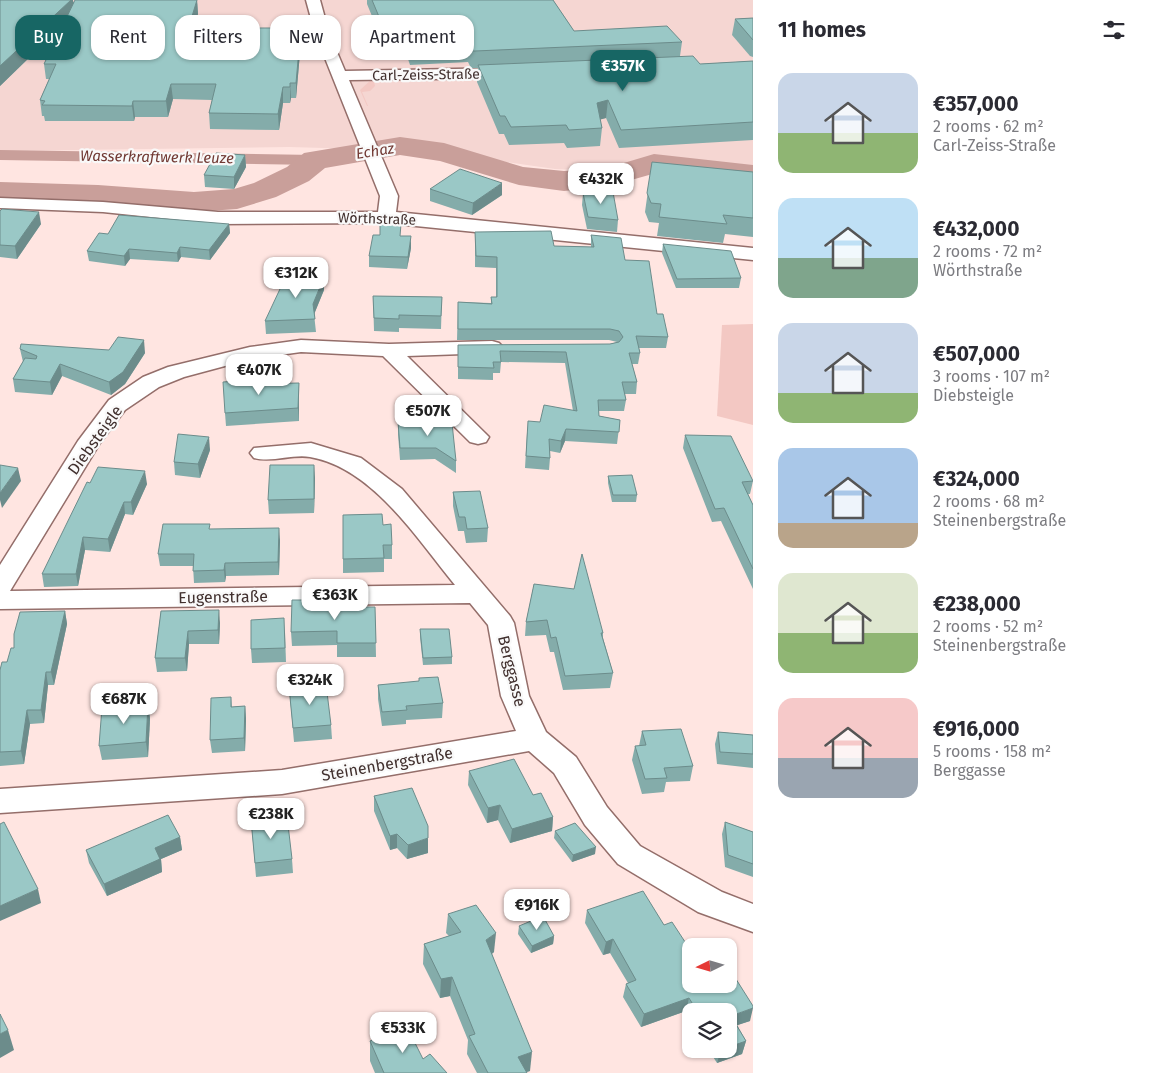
<!DOCTYPE html>
<meta charset="utf-8">
<style>
:root{--surface:#fff;--page:#f2f2f3;--text:#2b2b33;--muted:#7c7c81;--accent:#176664}
body{margin:0;font-family:"Fira Sans",sans-serif;background:var(--page);color:var(--text);height:100vh;display:flex;flex-direction:column;font-size:19px;white-space:nowrap}
*{box-sizing:border-box;margin:0}
p{font-size:16px;color:var(--muted)}
.icon{flex:none;width:28px;height:28px;fill:none;stroke:currentColor;stroke-width:2;stroke-linecap:round;stroke-linejoin:round}
.map{position:relative;flex:1;overflow:hidden}
.drawer{display:flex;flex-direction:column;background:var(--surface);width:400px}
.drawer>*{flex:none}
.guide{position:absolute;left:15px;top:15px;width:475px;height:45px;display:flex;gap:10px}
.needle{width:32px;rotate:265deg}
.controls{position:absolute;left:682px;top:938px;display:grid;gap:10px}
.controls a{display:grid;place-items:center;width:55px;height:55px;border-radius:10px;background:var(--surface);box-shadow:0 1px 4px #0004;font-size:25px}
.price{position:absolute;translate:-50% -42px;padding:0 11px;border-radius:10px;background:#fff;color:#222;font-size:16px;line-height:32px;filter:drop-shadow(0 1px 2px #0008)}
.price::after{content:'';position:absolute;left:50%;top:30px;width:15px;height:11px;margin-left:-8px;background:inherit;clip-path:polygon(0 0,100% 0,50% 100%)}
.price.on{background:var(--accent);color:#fff}
ul{padding:0;list-style:none}
li{display:flex;align-items:center;gap:15px;height:125px;padding:0 25px}
li span{display:grid;place-items:center;flex:none;width:140px;height:100px;border-radius:15px;color:#555}
li>.icon{margin-inline-start:auto}
span .icon{width:60px;height:60px;fill:#fffc;stroke-width:1}
li b{font-size:21px}
h2{display:flex;justify-content:space-between;align-items:center;height:60px;padding:0 25px;font-size:21px}
.chip{padding:0 18px;border-radius:15px;background:var(--surface);box-shadow:0 1px 4px #0004;font-size:18px;line-height:45px}
.chip.on{background:var(--accent);color:#fff}
main{display:flex;flex:1;min-height:0}
.map>svg:first-child{display:block}
.built{fill:#f5d6d2}
.green{fill:#f3c8c3}
.lines{fill:none;stroke-linecap:round;stroke-linejoin:round}
.canal{fill:#c99f9a;fill-rule:evenodd}
.river{fill:#c99f9a;fill-rule:evenodd}
.minor-casing{stroke:#946e6a;stroke-width:3}
.minor{fill:#fff;fill-rule:evenodd}
.wall{fill:#84acaa}
.shaded-wall{fill:#6c8c8b}
.building{fill:#9ac8c6;stroke:#6c8c8b}
.labels{text-anchor:middle;dominant-baseline:central;stroke-width:4.5;stroke-linejoin:round;paint-order:stroke}
.far-street-label{font-size:14px;fill:#41302e;stroke:#f9f9f9}
.far-water-label{font-size:15px;font-style:italic;fill:#713933;stroke:#f9f9f9}
.street-label{font-size:16px;fill:#41302e;stroke:#f9f9f9}
</style>
<main>
<div class="map">
<svg width="753" height="1073" viewBox="0 0 753 1073">
<rect width="100%" height="100%" fill="#ffe5e1"/>
<!-- built -->
<path class="built" d="M0,0H753V177L555,169L431,151L289,147L0,151Z"/>
<!-- green -->
<g class="green">
<path d="M433,79L374,82L375,86L370,91L362,92L368,106H379H367L360,90L371,80Z"/>
<path d="M753,324V425L717,416L722,325Z"/>
</g>
<g class="lines">
<!-- canal -->
<path class="canal" d="M0,150L315,155L321,156L324,160L321,164L315,165L0,160Z"/>
<!-- river -->
<path class="river" d="M400,137L444,143L523,167L564,171L607,168L654,154L753,165V183L656,173L610,186L564,191L519,185L440,161L400,155L325,168L309,181L276,197L237,209L194,212L98,205L0,202V182L98,185L194,192L234,189L254,183L287,167L304,153Z"/>
<!-- minor casing -->
<g class="minor-casing">
<g id="minor">
<path d="M306,0H320L329,33L345,71L512,68L520,73L512,78L349,80L398,196L396,212L753,248V260L386,223L218,224L103,212L0,208V198L103,202L218,212H378L380,196L315,33Z"/>
<path d="M301,340L389,344L492,341L499,343L503,347L499,351L492,353L407,356L489,437L486,442L478,444L470,442L383,356L301,352L251,359L184,377L159,387L125,410L100,443L10,591L455,585C417,539 373,468 310,457C292,454 272,463 254,458L250,453L254,448L311,443L361,458L402,489L510,616L514,623L529,696L546,732L576,757L607,807L640,846L722,892L753,904V932L698,912L618,864L585,825L554,773L529,751L282,794L0,813V789L282,770L516,731L501,696L488,625L470,603L0,609V565L78,441L109,400L143,377L168,367L250,347Z"/>
</g>
</g>
<!-- minor -->
<use href="#minor" class="minor"/>
</g>
<!-- wall -->
<g class="wall">
<path d="M0,0L74,2L197,0L198,14L191,39L299,38L300,53L296,98H291L290,103H283L279,130L210,129L209,113L212,100L173,99L168,117H135L134,121H45L44,116H42L40,100L49,79H46L44,64L62,26L0,86Z"/>
<path d="M367,0H553L574,31L682,42L680,56L700,64L753,61V140L619,148L606,118L600,119L602,128L600,146L567,148L564,143L509,145L504,134H499L477,82L478,68H471L468,62L410,65L408,59L390,60L367,4Z"/>
<path d="M753,18V57L750,56L732,35L735,19Z"/>
<path d="M245,155L246,167L234,189L205,187L204,175Z"/>
<path d="M652,162L753,172V237L725,234L723,243L657,236L659,223L649,222L645,212Z"/>
<path d="M430,189L502,195L472,215L430,201Z"/>
<path d="M583,193L618,220L617,232L587,229L582,205Z"/>
<path d="M0,211L41,224L17,259L0,257Z"/>
<path d="M229,224L230,233L210,260L181,257L178,262L130,259L125,266L89,261L87,251L108,234Z"/>
<path d="M475,232L554,246L591,247V235L625,260L657,314L668,337L666,348H639L640,353L638,364H632L637,382L636,394H625L626,400L624,411H599V416L620,420L617,444L565,441L560,453L550,451V458L549,470L525,468L527,433L540,422L573,411L565,363L501,362L500,373H493V380L458,379V345L610,344L617,342L609,340H457L458,302L491,303V297H496V268L475,267Z"/>
<path d="M400,236L411,248L407,269L369,267V256Z"/>
<path d="M663,244L741,278L739,288H676L662,253Z"/>
<path d="M324,290L314,314L316,332L266,334L265,321Z"/>
<path d="M373,296L442,297L441,329L399,328V332L374,331Z"/>
<path d="M20,349L145,353L125,384L111,395L62,376L52,395L15,392L13,379L23,362Z"/>
<path d="M299,383V421L226,426L225,413L249,384Z"/>
<path d="M398,422L424,424L456,461V473L435,459L400,460L398,434Z"/>
<path d="M685,435L753,481L750,494H748L753,505V589L721,521L712,522L683,448Z"/>
<path d="M210,450L200,478L175,475L174,462Z"/>
<path d="M608,476L637,495L636,502H612L608,483Z"/>
<path d="M315,478L314,513L269,514L268,500Z"/>
<path d="M90,483L147,484L133,515L125,514L110,552L85,550L78,586L44,587L42,574Z"/>
<path d="M453,492L488,528L487,542L466,543L464,531H458L453,506Z"/>
<path d="M343,515L383,525L392,545V559H384V572L343,573Z"/>
<path d="M210,529L280,540L279,575L226,576L225,582L194,583L193,566H160L158,554Z"/>
<path d="M534,584L603,633V638L613,673L610,688L563,690L554,652H550L546,635L525,636L526,622Z"/>
<path d="M317,607H375L376,657H337V645L292,646L291,632Z"/>
<path d="M65,611L67,624L54,685H48L44,723L30,724L24,764L0,766V670L7,662L14,648Z"/>
<path d="M161,611L220,623L219,644H189L187,671L157,672L155,658Z"/>
<path d="M420,629L452,657V664L423,665L420,637Z"/>
<path d="M285,633L286,662L252,663L251,649Z"/>
<path d="M419,678L443,703L442,718L406,720V724L382,726L378,699V685L419,682Z"/>
<path d="M289,687L331,725L332,739L294,742Z"/>
<path d="M231,697L232,707L245,706L246,719L245,751L212,753L210,740Z"/>
<path d="M148,704L150,719L148,757L102,760L99,746Z"/>
<path d="M642,731L693,766L690,781L666,782L664,792L642,794L632,760L635,746H639Z"/>
<path d="M718,732L753,735V768L717,764L715,744Z"/>
<path d="M469,771L533,795L553,817L552,831L510,843L498,820L487,823L468,785Z"/>
<path d="M374,796L428,853L407,859L397,848L390,850L374,811Z"/>
<path d="M251,820L292,859L293,873L256,877Z"/>
<path d="M725,822L753,832V877L725,867L722,834Z"/>
<path d="M555,831L595,854L572,862L554,838Z"/>
<path d="M180,837L182,850L161,859L162,872L107,896L89,863L86,850Z"/>
<path d="M587,910L691,984L750,1021L737,1025L746,1041L742,1054L717,1063L708,1049H729V1011H691V1020L686,1011L641,1027L623,997L626,984L628,983L610,953L603,955L585,923Z"/>
<path d="M448,914L494,952L492,954L530,1071L526,1072L527,1073H477L467,1054L468,1040L450,996L440,998L423,964L424,944L449,936L446,933Z"/>
<path d="M519,926L554,936L553,944L531,953L518,934Z"/>
<path d="M370,1041L423,1059L447,1073H375L370,1061Z"/>
</g>
<!-- shaded-wall -->
<g class="shaded-wall">
<path d="M71,0H73L75,13L0,86V66Z"/>
<path d="M197,0L198,14L186,53L185,39Z"/>
<path d="M300,38V53L296,98V83Z"/>
<path d="M290,83L291,98L290,103Z"/>
<path d="M171,84L173,99L168,117L166,101Z"/>
<path d="M283,87V103L279,130L278,114Z"/>
<path d="M608,100L606,118L595,121L597,103Z"/>
<path d="M133,101L135,117L134,121L132,106Z"/>
<path d="M245,155L246,167L234,189V177Z"/>
<path d="M502,183V195L472,215L473,203Z"/>
<path d="M39,212L41,224L17,259L15,246Z"/>
<path d="M229,224L230,233L210,260L209,250Z"/>
<path d="M411,236V248L407,269L408,257Z"/>
<path d="M180,247L181,257L178,262L177,253Z"/>
<path d="M129,249L130,259L125,266L124,256Z"/>
<path d="M324,277V290L313,317V304Z"/>
<path d="M144,340L145,353L125,384L111,395L109,382Z"/>
<path d="M60,364L62,376L52,395L50,382Z"/>
<path d="M299,383V421L298,408Z"/>
<path d="M566,429L565,441L560,453L561,441Z"/>
<path d="M209,437L210,450L200,478L198,464Z"/>
<path d="M314,465L315,478L314,513Z"/>
<path d="M18,468L21,481L2,508L0,500V493Z"/>
<path d="M145,471L147,484L133,515L131,502Z"/>
<path d="M124,502L125,514L110,552L108,539Z"/>
<path d="M279,528L280,540L279,575L278,562Z"/>
<path d="M83,537L85,550L78,586L76,574Z"/>
<path d="M225,563L226,576L225,582L224,570Z"/>
<path d="M219,610L220,623L219,644L218,630Z"/>
<path d="M65,611L67,624L54,685L51,672Z"/>
<path d="M188,631L189,644L187,671L185,658Z"/>
<path d="M46,672L48,685L44,723L41,710Z"/>
<path d="M148,704L150,719L148,757L146,742Z"/>
<path d="M245,706L246,719L245,751L244,738Z"/>
<path d="M27,710L30,724L24,764L21,751Z"/>
<path d="M500,805L498,820L487,823L488,808Z"/>
<path d="M553,817L552,831L510,843L512,829Z"/>
<path d="M397,834V848L390,850V836Z"/>
<path d="M180,837L182,850L161,859L162,872L107,896L104,884L155,848Z"/>
<path d="M428,838V853L407,859L408,845Z"/>
<path d="M596,847L595,854L572,862L573,855Z"/>
<path d="M38,889L41,903L0,921V906Z"/>
<path d="M496,933L494,952L484,959L486,940Z"/>
<path d="M554,936L553,944L531,953L532,946Z"/>
<path d="M613,939L610,953L603,955L606,942Z"/>
<path d="M452,977L450,996L440,998L441,979Z"/>
<path d="M689,998L686,1011L641,1027L644,1014Z"/>
<path d="M753,1008L750,1021L729,1028L731,1016Z"/>
<path d="M8,1030L14,1050L0,1058V1034Z"/>
<path d="M746,1041L742,1054L717,1063L721,1050L724,1049H729V1047Z"/>
<path d="M532,1052L530,1071L523,1073L518,1057Z"/>
</g>
<!-- building -->
<g class="building">
<path d="M0,0H71L0,66Z"/>
<path d="M75,0H197L185,39L255,38L256,28H298L297,38H300L296,83H290V87H283L278,114L209,113L216,84H171L166,101H133L132,106L42,105L45,101L40,100L56,64H44Z"/>
<path d="M372,0H553L574,31L667,26L682,42L475,51H472L469,45L411,48L408,42L390,43Z"/>
<path d="M753,18V40L735,19Z"/>
<path d="M693,56L700,64L753,61V122L621,130L608,100L597,103L602,128L569,130L566,125L511,127L505,116H500L478,65Z"/>
<path d="M216,153L245,155L234,177L204,175Z"/>
<path d="M652,162L753,172V218L723,215L727,224L659,217L661,204L651,203L647,193Z"/>
<path d="M460,169L502,183L473,203L430,189Z"/>
<path d="M598,190L613,192L618,220L588,217L583,193L597,194Z"/>
<path d="M2,209L39,212L15,246L0,245V211Z"/>
<path d="M119,215L229,224L209,250L180,247L177,253L129,249L124,256L87,251L99,233L108,234Z"/>
<path d="M380,224H401L400,236H411L408,257L369,256L373,235H380Z"/>
<path d="M551,231L554,246L594,247L591,235L621,238L625,260L649,261L657,314H663L668,337L636,336L640,353H629L637,382H622L626,400H598L599,416L620,420L619,432L566,429L561,441L549,439L550,458L526,456L528,421L540,422L544,405L577,411L566,352L500,351L501,362H493L494,368L458,367V345L610,344L619,342L623,337L619,331L610,329H458V302L492,304L491,297H497V257L476,256L475,232Z"/>
<path d="M663,244L731,251L741,278L677,279Z"/>
<path d="M287,274L324,277L313,304L315,319L265,321Z"/>
<path d="M373,296L442,297L441,316L399,315V319L374,318Z"/>
<path d="M118,337L144,340L123,372L109,382L60,364L50,382L13,379L25,358L36,359L37,356L20,349L21,344L109,350Z"/>
<path d="M249,380V384L299,383L298,408L225,413L223,382Z"/>
<path d="M424,421V424L452,423L456,461L436,448H400L398,422Z"/>
<path d="M178,434L209,437L198,464L174,462Z"/>
<path d="M685,435L731,436L753,481L742,482L753,505V569L724,508L715,509Z"/>
<path d="M0,465L18,468L0,493Z"/>
<path d="M270,465H314V499L268,500Z"/>
<path d="M98,467L145,471L131,502H124L108,539L83,537L76,574H42L87,482L90,483Z"/>
<path d="M632,475L637,495H613L608,476Z"/>
<path d="M480,491L488,528L467,529L465,517H459L453,492Z"/>
<path d="M382,514L383,525L391,524L392,545H383L384,558L343,559V515Z"/>
<path d="M163,524H210L209,529L279,528L278,562L225,563L224,570L193,571L194,554H158Z"/>
<path d="M582,554L603,633H601L613,673L565,676L556,637L551,638L547,620L526,622L534,584L574,589Z"/>
<path d="M292,600H316V607H375L376,643H337V631L291,632Z"/>
<path d="M219,610L218,630L188,631L185,658H155L161,611Z"/>
<path d="M65,611L51,672H46L41,710H27L21,751L0,752V670L2,662H7L11,648H14V634L20,612Z"/>
<path d="M284,618L285,648L251,649V620Z"/>
<path d="M420,629H449L452,657L423,658Z"/>
<path d="M438,677L443,703L406,706L407,710L382,712L378,685L419,681V678Z"/>
<path d="M326,684L331,725L293,728L289,687Z"/>
<path d="M231,697V707L245,706L244,738L210,740L211,698Z"/>
<path d="M148,704L146,742L99,746L102,707Z"/>
<path d="M681,729L693,766L664,768L667,778L645,779L635,746L646,745L642,731Z"/>
<path d="M718,732L753,735V754L720,752Z"/>
<path d="M514,759L533,795L541,793L553,817L512,829L500,805L488,808L469,771Z"/>
<path d="M412,788L428,826V838L408,845L397,834L390,836L374,796Z"/>
<path d="M168,815L180,837L155,848L160,859L104,884L86,850Z"/>
<path d="M287,816L292,859L255,863L251,820Z"/>
<path d="M4,822L38,889L0,906V824Z"/>
<path d="M725,822L753,832V864L728,855Z"/>
<path d="M575,823L596,847L573,855L555,831Z"/>
<path d="M643,891L664,925L672,922L691,951V984H729V968L753,1006V1008L731,1016L746,1041L729,1047V1011H697L689,998L644,1014L626,984L636,980L613,939L606,942L587,910Z"/>
<path d="M476,905L496,933L486,940L532,1052L518,1057L527,1073H488L469,1036L475,1034L452,977L441,979L424,944L461,932L448,914Z"/>
<path d="M543,916L554,936L532,946L519,926Z"/>
<path d="M0,1014L8,1030L0,1034Z"/>
<path d="M406,1025L423,1059L430,1054L447,1073H384L370,1041Z"/>
</g>
<g class="labels">
<!-- far-street labels -->
<g class="far-street-label">
<text transform="translate(426 75) rotate(-1)">Carl-Zeiss-Straße</text>
<text transform="translate(377 219) rotate(2)">Wörthstraße</text>
</g>
<!-- far-water labels -->
<g class="far-water-label">
<text transform="translate(375 151) rotate(-9)">Echaz</text>
<text transform="translate(157 157) rotate(1)">Wasserkraftwerk Leuze</text>
</g>
<!-- street labels -->
<g class="street-label">
<text transform="translate(95 440) rotate(-54)">Diebsteigle</text>
<text transform="translate(223 597) rotate(-1)">Eugenstraße</text>
<text transform="translate(512 671) rotate(76)">Berggasse</text>
<text transform="translate(387 764) rotate(-10)">Steinenbergstraße</text>
</g>
</g>
</svg>
<div class="controls">
<a><svg class="needle" viewBox="-14 -14 28 28"><path d="M0-13l5 13h-10z" fill="#e53935"/><path d="M0 13l5-13h-10z" fill="#7c7c81"/></svg></a>
<a><svg class="icon" aria-label="layers" viewBox="0 0 24 24"><path d="M12 4l9 5-9 5-9-5zM3 14l9 5 9-5"/></svg></a>
</div>
<b class="price on" style="left:623px;top:92px">€357K</b>
<b class="price" style="left:601px;top:205px">€432K</b>
<b class="price" style="left:296px;top:299px">€312K</b>
<b class="price" style="left:259px;top:396px">€407K</b>
<b class="price" style="left:428px;top:437px">€507K</b>
<b class="price" style="left:335px;top:621px">€363K</b>
<b class="price" style="left:310px;top:706px">€324K</b>
<b class="price" style="left:124px;top:725px">€687K</b>
<b class="price" style="left:271px;top:840px">€238K</b>
<b class="price" style="left:537px;top:931px">€916K</b>
<b class="price" style="left:403px;top:1054px">€533K</b>
<div class="guide">
<a class="chip on">Buy</a>
<a class="chip">Rent</a>
<a class="chip">Filters</a>
<a class="chip">New</a>
<a class="chip">Apartment</a>
</div>
</div>
<section class="drawer">
<h2>11 homes<svg class="icon" aria-label="filters" viewBox="0 0 24 24"><path d="M4 7h16M4 17h16"/><circle cx="9" cy="7" r="2"/><circle cx="15" cy="17" r="2"/></svg></h2>
<ul>
<li><span style="background:linear-gradient(#c9d6e8 60%,#8fb573 0)"><svg class="icon" aria-label="home" viewBox="0 0 24 24"><path d="M3 11l9-7 9 7M6 9v11h12V9"/></svg></span><div><b>€357,000</b><p>2 rooms · 62 m²</p><p>Carl-Zeiss-Straße</p></div></li>
<li><span style="background:linear-gradient(#bfe0f5 60%,#7fa58c 0)"><svg class="icon" aria-label="home" viewBox="0 0 24 24"><path d="M3 11l9-7 9 7M6 9v11h12V9"/></svg></span><div><b>€432,000</b><p>2 rooms · 72 m²</p><p>Wörthstraße</p></div></li>
<li><span style="background:linear-gradient(#c9d6e8 70%,#8fb573 0)"><svg class="icon" aria-label="home" viewBox="0 0 24 24"><path d="M3 11l9-7 9 7M6 9v11h12V9"/></svg></span><div><b>€507,000</b><p>3 rooms · 107 m²</p><p>Diebsteigle</p></div></li>
<li><span style="background:linear-gradient(#a9c7e8 75%,#b9a48a 0)"><svg class="icon" aria-label="home" viewBox="0 0 24 24"><path d="M3 11l9-7 9 7M6 9v11h12V9"/></svg></span><div><b>€324,000</b><p>2 rooms · 68 m²</p><p>Steinenbergstraße</p></div></li>
<li><span style="background:linear-gradient(#dfe7d0 60%,#8fb573 0)"><svg class="icon" aria-label="home" viewBox="0 0 24 24"><path d="M3 11l9-7 9 7M6 9v11h12V9"/></svg></span><div><b>€238,000</b><p>2 rooms · 52 m²</p><p>Steinenbergstraße</p></div></li>
<li><span style="background:linear-gradient(#f6c9c9 60%,#9aa5b1 0)"><svg class="icon" aria-label="home" viewBox="0 0 24 24"><path d="M3 11l9-7 9 7M6 9v11h12V9"/></svg></span><div><b>€916,000</b><p>5 rooms · 158 m²</p><p>Berggasse</p></div></li>
</ul>
</section>
</main>
